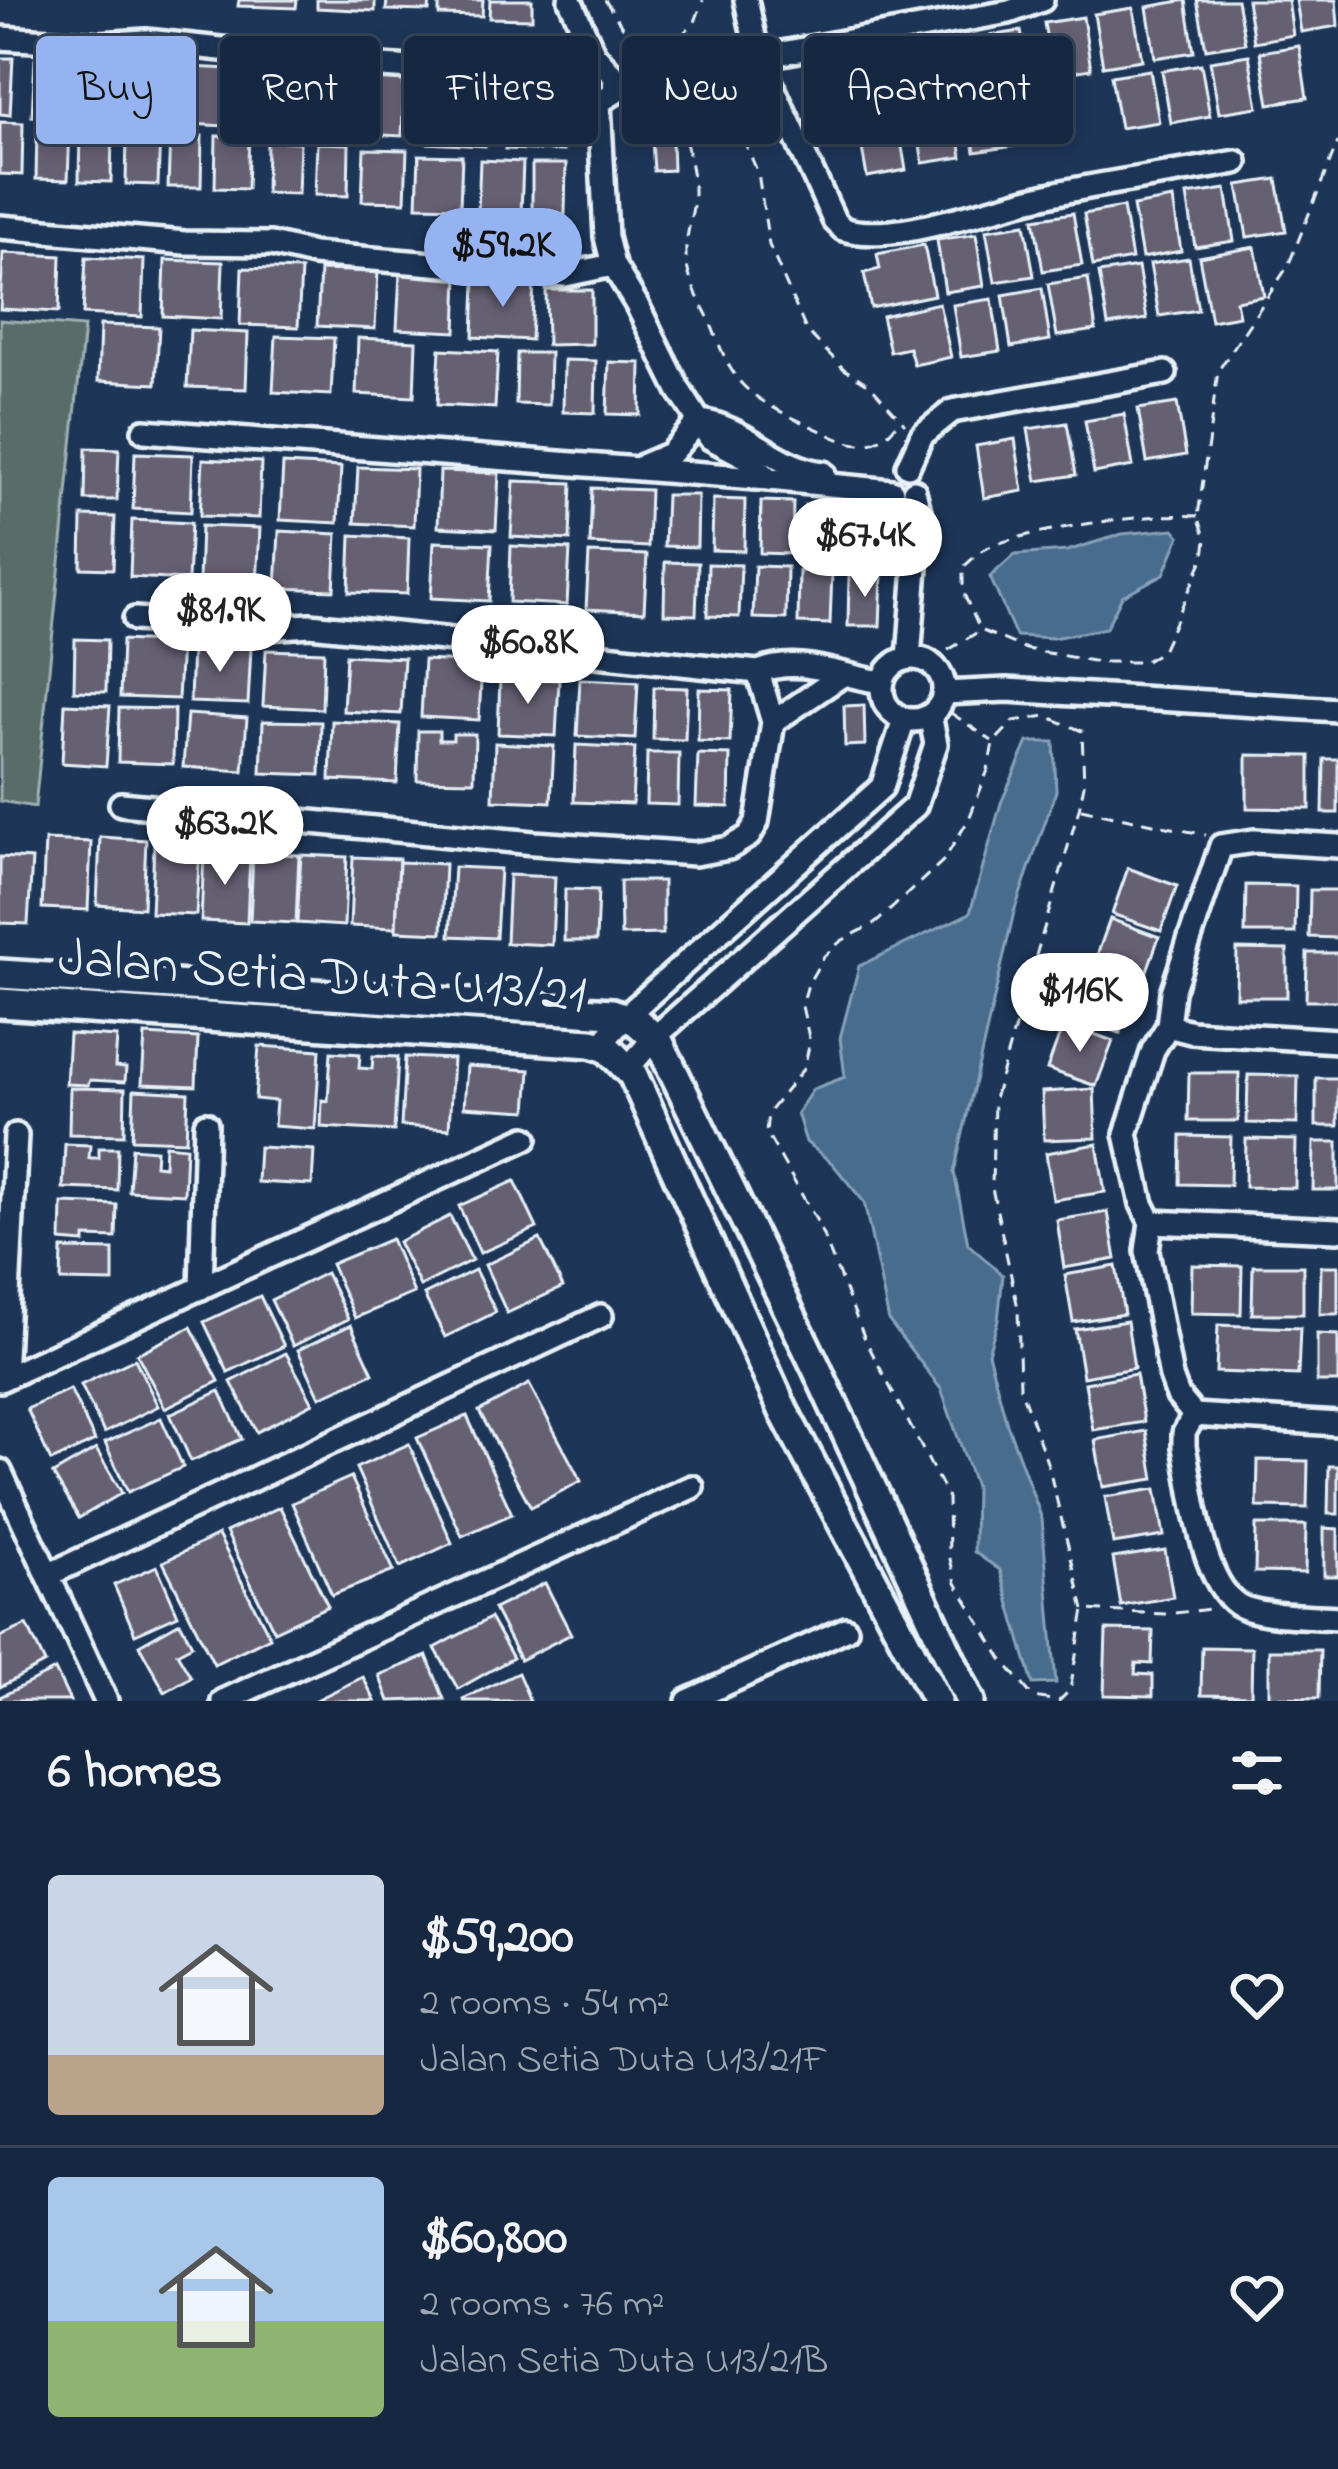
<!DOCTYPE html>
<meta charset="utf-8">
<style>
:root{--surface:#162841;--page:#23344c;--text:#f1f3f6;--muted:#9ea6b1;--line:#35445a;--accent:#95b2f1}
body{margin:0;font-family:"Indie Flower",sans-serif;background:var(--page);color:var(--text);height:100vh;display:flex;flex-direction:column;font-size:45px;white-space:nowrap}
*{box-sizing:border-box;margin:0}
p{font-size:39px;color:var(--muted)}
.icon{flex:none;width:66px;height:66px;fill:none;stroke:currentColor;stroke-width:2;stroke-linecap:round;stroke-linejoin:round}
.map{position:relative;height:1701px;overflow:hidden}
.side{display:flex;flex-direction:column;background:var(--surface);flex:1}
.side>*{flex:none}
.hud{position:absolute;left:36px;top:36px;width:1266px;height:108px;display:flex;gap:24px}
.price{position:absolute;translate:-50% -102px;padding:0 27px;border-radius:42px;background:#fff;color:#222;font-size:39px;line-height:78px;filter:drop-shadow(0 3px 6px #0008)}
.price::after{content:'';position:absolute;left:50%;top:72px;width:36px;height:27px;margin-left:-18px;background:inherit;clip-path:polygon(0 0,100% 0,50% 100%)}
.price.active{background:var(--accent);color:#111}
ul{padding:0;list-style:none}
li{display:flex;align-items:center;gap:36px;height:300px;padding:0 48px}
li+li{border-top:3px solid var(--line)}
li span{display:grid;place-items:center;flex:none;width:336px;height:240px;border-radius:12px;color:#555}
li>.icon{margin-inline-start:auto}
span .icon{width:144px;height:144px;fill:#fffc;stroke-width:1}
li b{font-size:51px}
h2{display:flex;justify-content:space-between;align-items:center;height:144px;padding:0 48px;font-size:51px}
.tag{padding:0 42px;border-radius:12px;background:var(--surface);box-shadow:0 6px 18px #0003,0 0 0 3px var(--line);font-size:42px;line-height:108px}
.tag.active{background:var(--accent);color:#111}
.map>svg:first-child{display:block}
.green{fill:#586d69;stroke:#a0afb0;stroke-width:3}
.water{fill:#466c8e;stroke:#87a1b8;stroke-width:3}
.building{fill:#666173;stroke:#e8f1f8;stroke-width:3}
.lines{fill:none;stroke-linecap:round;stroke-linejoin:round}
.street-casing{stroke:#e8f1f8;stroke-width:30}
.secondary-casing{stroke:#e8f1f8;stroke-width:36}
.path{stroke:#e8f1f8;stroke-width:3;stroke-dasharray:12 9;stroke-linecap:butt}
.street{stroke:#1d3557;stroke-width:21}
.secondary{stroke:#1d3557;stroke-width:27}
.labels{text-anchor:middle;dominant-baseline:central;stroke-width:12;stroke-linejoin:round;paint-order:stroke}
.street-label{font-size:54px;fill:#e8f1f8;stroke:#1d3557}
</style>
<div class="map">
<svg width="1338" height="1701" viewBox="0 0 1338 1701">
<rect width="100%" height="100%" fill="#1d3557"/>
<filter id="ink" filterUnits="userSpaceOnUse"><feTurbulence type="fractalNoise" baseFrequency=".00833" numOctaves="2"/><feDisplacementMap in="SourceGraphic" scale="24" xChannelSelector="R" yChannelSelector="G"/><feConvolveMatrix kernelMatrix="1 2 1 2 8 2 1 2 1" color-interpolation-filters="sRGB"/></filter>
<g filter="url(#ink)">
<!-- green -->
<path class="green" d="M0,320L84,327L35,807L0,801Z"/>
<!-- water -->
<g class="water">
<path d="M1174,529L1180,536L1164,574L1122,596L1106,628L1053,638L1016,636L990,577L1014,555L1067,551L1122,534Z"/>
<path d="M1028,742H1054L1056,791L1014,912L954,1172L968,1244L1003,1275L998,1320L988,1353L1007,1424L1042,1519L1056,1683L1033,1684L1000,1570L974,1552L975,1486L941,1389L889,1321L864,1202L832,1163L806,1142L797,1113L813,1089L845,1077L840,1038L859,966L970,913L1001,803Z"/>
</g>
<!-- building -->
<g class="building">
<path d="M239,0H297L296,8L238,6Z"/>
<path d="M317,0H375V11L317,8Z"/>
<path d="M387,0H430L429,11L386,10Z"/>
<path d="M439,0H483L482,16L439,15Z"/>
<path d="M490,0H532V19L489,18Z"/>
<path d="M1186,0L1194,52L1155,58L1147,7Z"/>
<path d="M1197,0H1237L1245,43L1206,49Z"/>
<path d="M1247,0H1288L1293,35L1254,42Z"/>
<path d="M1296,0H1336L1338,26L1301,32Z"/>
<path d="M1133,8L1142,60L1103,66L1094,14Z"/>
<path d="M1083,17L1091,69L1053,75L1044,23Z"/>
<path d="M1021,31L1030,83L991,89L982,37Z"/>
<path d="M973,36L981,88L943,95L934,43Z"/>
<path d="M1299,46L1307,98L1269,104L1260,52Z"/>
<path d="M923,49L931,101L892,108L884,56Z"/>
<path d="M1249,55L1258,107L1219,113L1210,61Z"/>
<path d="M873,57L882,109L843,116L834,63Z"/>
<path d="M0,58H13L10,115L0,114Z"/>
<path d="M35,59L93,62L91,118L32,116Z"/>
<path d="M116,63L175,66L172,123L114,120Z"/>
<path d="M1201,64L1210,116L1171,123L1162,71Z"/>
<path d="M191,67L249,70L246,127L188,124Z"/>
<path d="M1150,70L1159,122L1120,128L1111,76Z"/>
<path d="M269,71L327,73L325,130L266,127Z"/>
<path d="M346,77L404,80L402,136L343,133Z"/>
<path d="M429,86L487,89L485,146L426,143Z"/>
<path d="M507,92L566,95L563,151L505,149Z"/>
<path d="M1005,94L1014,146L975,152L966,100Z"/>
<path d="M953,105L962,157L923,163L914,111Z"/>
<path d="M897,118L906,170L867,177L858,125Z"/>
<path d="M0,122L23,123L22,175L0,174Z"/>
<path d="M37,127L70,128L68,180L36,179Z"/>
<path d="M80,129L112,130L111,182L79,181Z"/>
<path d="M127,132L160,133L158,185L126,184Z"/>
<path d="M170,135L202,136L201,187H168Z"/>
<path d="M216,136L249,137L247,189L215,188Z"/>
<path d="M672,139L673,170L654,171L652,140Z"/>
<path d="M267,141L300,142L298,194L266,193Z"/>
<path d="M317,143L349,144L348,196L315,195Z"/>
<path d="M364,149L407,150L405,202L362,201Z"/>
<path d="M419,155L462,156L460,207L417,206Z"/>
<path d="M480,160L523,162L521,214L478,212Z"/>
<path d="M532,164H566L565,214H532Z"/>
<path d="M1277,179L1286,231L1247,237L1238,185Z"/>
<path d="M1226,189L1234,241L1195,247L1187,195Z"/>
<path d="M1173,199L1181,251L1142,258L1133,206Z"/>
<path d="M1123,207L1132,259L1093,266L1084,214Z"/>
<path d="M1073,213L1082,265L1043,271L1034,219Z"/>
<path d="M1025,224L1034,276L995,282L986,230Z"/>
<path d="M976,234L984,286L945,292L937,240Z"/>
<path d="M924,245L934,295L871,308L864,273L880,269L877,254Z"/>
<path d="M1255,247L1264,296L1236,301L1239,316L1211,321L1199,257Z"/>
<path d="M3,253L61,256L59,312L0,309Z"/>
<path d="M86,257L144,260L142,317L83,314Z"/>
<path d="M1189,258L1198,310L1159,316L1150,264Z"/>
<path d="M165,260L223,262L221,319L163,316Z"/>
<path d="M1138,267L1147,319L1108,325L1099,273Z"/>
<path d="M242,268L301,270L298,327L240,325Z"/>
<path d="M320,270L378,272L375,329L317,326Z"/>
<path d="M400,273L458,275L456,332L397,329Z"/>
<path d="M1088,278L1096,330L1057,336L1048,284Z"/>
<path d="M475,281L534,283L531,340L473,337Z"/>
<path d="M1042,288L1050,340L1011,347L1003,295Z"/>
<path d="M546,290H592V344L547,345Z"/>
<path d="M992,299L1000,351L961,357L953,305Z"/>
<path d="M939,303L951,357L914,365L909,348L890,352L882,316Z"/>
<path d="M100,325L159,327L156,384L98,381Z"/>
<path d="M190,330L248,333L246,389L187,387Z"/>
<path d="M276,336L334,338L331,395L273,392Z"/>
<path d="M358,338L416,341L414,397L356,394Z"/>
<path d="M440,349L498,352L495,408L437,405Z"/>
<path d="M517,353H550L549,405L516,404Z"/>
<path d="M564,360L596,361L595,413L563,412Z"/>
<path d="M609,362L641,363L640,415L607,414Z"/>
<path d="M1177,403L1186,455L1147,462L1138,409Z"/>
<path d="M1124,414L1133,466L1094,473L1085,421Z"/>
<path d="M1067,423L1076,475L1037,481L1028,429Z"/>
<path d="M1015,439L1023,491L984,498L976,446Z"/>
<path d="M86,448L119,449L117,500H85Z"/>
<path d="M135,453L193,455L191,512L133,509Z"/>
<path d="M203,459L261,462L259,518L200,516Z"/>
<path d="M283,464L341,467L338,523L280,520Z"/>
<path d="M358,467L416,469L414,526L355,523Z"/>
<path d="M440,471L499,473L496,530L438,527Z"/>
<path d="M514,481L572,483L570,540L511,537Z"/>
<path d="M592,488L650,490L648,547L590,544Z"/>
<path d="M666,495H698L697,547L664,546Z"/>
<path d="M713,499L745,500L744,551L712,550Z"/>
<path d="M761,501L793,502L792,554L760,553Z"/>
<path d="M805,505L838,506L836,558L804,557Z"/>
<path d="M851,507L884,508L882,560L850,559Z"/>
<path d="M82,516L115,517L113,569L81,568Z"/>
<path d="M132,520L191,523L188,580L130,577Z"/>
<path d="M201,526L260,528L257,585L199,582Z"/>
<path d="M279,531L337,534L334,590L276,588Z"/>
<path d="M351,535L409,538L407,594L349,592Z"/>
<path d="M434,542L492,544L489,601L431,598Z"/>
<path d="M511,546L570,549L567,605L509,602Z"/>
<path d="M589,553L647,555L644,612L586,609Z"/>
<path d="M665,562L698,563L696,615L664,614Z"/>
<path d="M708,564L741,565L739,617L707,616Z"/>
<path d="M755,566L787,567L786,619L753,618Z"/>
<path d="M799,571L832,572L830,624L798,623Z"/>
<path d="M849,574H882L880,626H848Z"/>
<path d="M75,639L107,640L106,692L74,691Z"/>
<path d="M122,640L181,643L178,699L120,697Z"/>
<path d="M192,645L251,648L248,704L190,702Z"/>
<path d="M266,650L324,652L322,709L263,706Z"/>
<path d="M346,655L404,658L401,714L343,711Z"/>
<path d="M424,660L482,663L479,720L421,717Z"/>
<path d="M500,677L559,680L556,736L498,734Z"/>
<path d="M580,679L638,682L635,739L577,736Z"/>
<path d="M654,687L687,688L685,740L653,739Z"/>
<path d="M699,689L732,690L730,742L698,741Z"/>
<path d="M65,704L110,706L106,766L62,763Z"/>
<path d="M864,705L865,745L845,746L844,706Z"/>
<path d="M119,708L174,709L173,764L118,762Z"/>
<path d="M187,714L247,718L243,771L183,767Z"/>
<path d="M263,721L321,722L320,775L261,773Z"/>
<path d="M332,721L400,724L397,783L330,780Z"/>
<path d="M418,731H439V740H453V734H475L474,781L417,780Z"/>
<path d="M495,743L554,746L551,802L493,800Z"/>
<path d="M576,745L635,748L632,804L574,802Z"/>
<path d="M647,753H679L678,805L646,804Z"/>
<path d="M698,754L730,755L729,807L696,806Z"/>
<path d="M1247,755L1310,756V809L1247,808Z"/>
<path d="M1324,759H1338V813H1323Z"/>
<path d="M100,837L146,840L143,908L97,905Z"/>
<path d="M45,840L91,842L88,910L42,908Z"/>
<path d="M154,845L200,847L196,915L151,913Z"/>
<path d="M204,852L250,854L247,923L201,921Z"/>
<path d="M253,853L299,855L296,923L250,921Z"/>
<path d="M301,855L347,857L344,926L297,923Z"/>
<path d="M0,857L32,859L28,924L0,923Z"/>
<path d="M353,857L399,859L396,928L350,926Z"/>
<path d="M399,862L445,864L442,933L396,931Z"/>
<path d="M454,867L500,869L496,938L450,936Z"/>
<path d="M1128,868L1177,886L1161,931L1112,914Z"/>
<path d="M509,875L555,877L552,945L506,943Z"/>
<path d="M620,881H663V934L621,935Z"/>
<path d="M1246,885L1296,886L1295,933H1245Z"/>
<path d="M565,889L598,890L596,941H564Z"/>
<path d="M1310,890H1338V938L1309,937Z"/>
<path d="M1110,919L1159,937L1143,982L1094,964Z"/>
<path d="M1237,949L1287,950V997H1236Z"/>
<path d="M1307,953H1338V1001H1306Z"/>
<path d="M1087,970L1136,987L1120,1033L1071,1015Z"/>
<path d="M1064,1023L1113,1041L1096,1086L1047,1069Z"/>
<path d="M69,1034L117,1037L115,1067L126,1068L125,1082L90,1080L88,1085L66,1084Z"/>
<path d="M145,1035L198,1038L196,1086L142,1084Z"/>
<path d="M259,1046L320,1050L315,1129L274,1126L276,1101L255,1099Z"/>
<path d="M331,1052L360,1054L359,1068L372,1069L373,1056L398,1057L394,1131L321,1127L322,1100L328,1101Z"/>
<path d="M405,1057L453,1059L449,1129L401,1126Z"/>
<path d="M467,1066L530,1070L527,1111L464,1107Z"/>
<path d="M1189,1073H1239L1238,1121H1188Z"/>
<path d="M1248,1075L1298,1076L1297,1124L1247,1123Z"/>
<rect x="1316" y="1078" width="22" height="48"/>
<path d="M70,1088L125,1089L124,1135L69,1134Z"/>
<path d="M1094,1089L1096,1138L1044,1140L1042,1092Z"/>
<path d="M134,1090L188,1093L186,1141L132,1139Z"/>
<path d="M1181,1136L1231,1137L1230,1185L1180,1184Z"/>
<path d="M1246,1139L1296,1140L1295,1188L1245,1187Z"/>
<path d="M1314,1142H1338V1190H1313Z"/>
<path d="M65,1144L90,1145L89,1158H99V1148H118L117,1190L63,1188Z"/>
<path d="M1097,1144L1105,1192L1053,1200L1046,1153Z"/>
<path d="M165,1145L186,1147L184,1194L129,1191L132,1148L156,1150L155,1165L164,1166Z"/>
<path d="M259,1147L314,1150L312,1185L257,1182Z"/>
<path d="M515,1181L537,1228L480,1253L459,1206Z"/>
<path d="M62,1203L117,1205L116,1238L85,1237V1243L61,1241Z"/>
<path d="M1108,1212L1116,1259L1064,1268L1057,1220Z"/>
<path d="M450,1216L472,1260L420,1286L398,1242Z"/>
<path d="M391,1239L414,1293L355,1318L331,1264Z"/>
<path d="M540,1239L563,1287L507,1313L485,1265Z"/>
<path d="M62,1249L113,1250V1282L61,1281Z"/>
<path d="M1192,1265L1242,1266L1241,1314L1191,1313Z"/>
<path d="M1116,1266L1124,1314L1073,1322L1065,1275Z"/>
<path d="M1253,1266H1303V1314H1252Z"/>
<path d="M1321,1266H1338V1314H1320Z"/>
<path d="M475,1270L496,1312L445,1337L424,1295Z"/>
<path d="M326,1273L348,1319L293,1346L271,1300Z"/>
<path d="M260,1296L284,1346L228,1372L204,1322Z"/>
<path d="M1127,1321L1134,1368L1083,1377L1075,1329Z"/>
<path d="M351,1325L373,1373L320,1397L298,1350Z"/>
<path d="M1218,1325L1300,1328L1298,1375L1216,1372Z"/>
<path d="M191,1327L219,1381L165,1408L137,1354Z"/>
<path d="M1317,1334L1338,1335V1382H1317Z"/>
<path d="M286,1353L313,1403L257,1432L231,1382Z"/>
<path d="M135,1359L158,1406L104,1433L81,1385Z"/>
<path d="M1136,1374L1144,1422L1093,1430L1085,1383Z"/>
<path d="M529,1384L581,1481L531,1507L479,1411Z"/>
<path d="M70,1389L95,1441L51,1461L27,1409Z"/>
<path d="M220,1391L242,1439L191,1461L170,1414Z"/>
<path d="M467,1416L512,1514L462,1536L417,1438Z"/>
<path d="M161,1418L183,1467L128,1492L105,1443Z"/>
<path d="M1146,1431L1154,1479L1103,1487L1095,1440Z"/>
<path d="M409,1444L452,1543L400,1567L356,1468Z"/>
<path d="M96,1449L122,1493L79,1518L53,1474Z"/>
<path d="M1258,1460L1308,1461L1307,1508L1257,1507Z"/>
<path d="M1329,1466H1338V1514H1328Z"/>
<path d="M351,1477L394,1571L332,1595L292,1503Z"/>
<path d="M1156,1489L1164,1536L1113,1544L1105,1497Z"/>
<path d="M280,1507L328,1606L274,1631L226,1532Z"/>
<path d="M1256,1525H1306L1305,1573L1255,1572Z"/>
<path d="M1324,1528L1338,1529V1576H1324Z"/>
<path d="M218,1535L270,1637L214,1664L163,1562Z"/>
<path d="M1165,1550L1173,1597L1121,1606L1113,1558Z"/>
<path d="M157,1566L178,1615L135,1634L114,1585Z"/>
<path d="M545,1583L571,1634L520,1660L494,1609Z"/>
<path d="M490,1618L513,1658L458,1689L435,1648Z"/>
<path d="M180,1622L192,1645L177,1653L191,1677L165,1692L139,1645Z"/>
<path d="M27,1625L45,1663L0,1687V1637Z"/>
<path d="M1106,1630L1153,1631L1152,1664L1136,1663L1135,1674L1153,1675V1696L1104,1695Z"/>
<path d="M1202,1647L1252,1648L1251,1696L1201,1695Z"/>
<path d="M1269,1650H1320L1319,1698L1269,1697Z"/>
<path d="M427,1656L444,1699L389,1701L379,1675Z"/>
<path d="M55,1670L70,1701H0V1697Z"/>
<path d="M518,1673L530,1701H464L463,1699Z"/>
<path d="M363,1677L375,1701H314Z"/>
</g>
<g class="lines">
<!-- street casing -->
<g class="street-casing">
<g id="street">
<path d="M570,0L594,54"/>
<path d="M746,0L758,55L834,220L843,229C895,245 990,207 1043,196C1107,182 1172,174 1236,162"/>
<path d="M0,38L100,44L146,41L381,66L573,78"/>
<path d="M594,54L615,77L614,93L599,102L573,78L571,69L574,63Z"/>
<path d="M616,83L1009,12L1042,0"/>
<path d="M599,102L606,237L613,265L637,305L679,390L710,438L746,457L769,479L892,491"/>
<path d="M0,227L185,243L271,244L313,254L565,275L613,265"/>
<path d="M699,421C746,426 778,469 824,473"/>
<path d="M144,431L769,479"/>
<path d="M644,465L670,454L699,421"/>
<path d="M908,466L922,435L952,411L1165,373"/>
<path d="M135,619L266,628L310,625L758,672C800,655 839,676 882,682"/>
<circle cx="913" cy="689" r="31"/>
<path d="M909,658L920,515L914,491"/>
<path d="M944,693L1007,690L1338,710"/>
<path d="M773,722L841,676"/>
<path d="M121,804L534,843L695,854L729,848L749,836L757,822L773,722L758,672"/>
<path d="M1168,1026L1191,1032L1338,1041"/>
<path d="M600,1045L626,1016L882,787L904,720"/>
<path d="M629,1067L655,1037L915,806L936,744L930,715"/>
<path d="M1151,1222L1338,1230"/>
<path d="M201,1288L206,1124"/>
<path d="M4,1378L16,1135"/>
<path d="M0,1380L526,1138"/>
<path d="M1194,1415L1178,1396L1171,1377L1147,1251L1151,1222L1142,1204L1126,1134L1153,1050L1168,1026L1172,992L1221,846L1254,841L1338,846"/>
<path d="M1194,1415L1184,1433V1447C1193,1489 1200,1578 1237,1604C1256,1617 1313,1616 1338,1618"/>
<path d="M1194,1415L1338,1424"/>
<path d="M0,1471L106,1701"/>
<path d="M48,1575L601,1316"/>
<path d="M223,1701L692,1487"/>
<path d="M688,1701L846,1629"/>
</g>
</g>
<!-- secondary casing -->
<g class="secondary-casing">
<g id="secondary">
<path d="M0,974L612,1013L636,1021L659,1042L816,1367L970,1701"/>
<path d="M0,1003L591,1043L607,1048L633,1075L784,1412L937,1701"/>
</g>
</g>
<!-- path -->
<g class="path">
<path d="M605,0L623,28L665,54"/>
<path d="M665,51L695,22L703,0"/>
<path d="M751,93L728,104L758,173L769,245L806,330L844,369L871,386L905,424"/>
<path d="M728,104C711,97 698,95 683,107C681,135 693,161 694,190C695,212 685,233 686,254C686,276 697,296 707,315C717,337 724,363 740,382C760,405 800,421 828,434C856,449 881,449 899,420"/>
<path d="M1198,516C1152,512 1026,529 985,549C977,553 970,562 963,567V592L980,630L1026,649L1098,662H1144L1162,651L1204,557L1206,539L1198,516L1218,371L1288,266L1338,142"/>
<path d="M930,661L978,632"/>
<path d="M951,713L992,741"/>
<path d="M1081,809L1206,835"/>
<path d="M1084,1610L1048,1465L1020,1388L1018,1308L992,1188L994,1099L1079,809L1084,785L1082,731L1046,716L1014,721L993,743L988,770L969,819L944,860L877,922L841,941L824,956L808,984L802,1006L810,1042L804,1068L768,1113L766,1132L818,1223L865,1339L948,1498L949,1555L956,1583L1002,1659L1033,1697L1059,1701L1070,1690L1084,1610L1165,1614L1211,1609"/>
</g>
<!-- street -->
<use href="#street" class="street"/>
<!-- secondary -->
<use href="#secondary" class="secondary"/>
</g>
</g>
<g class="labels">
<!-- street labels -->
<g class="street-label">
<text transform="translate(322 979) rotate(4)">Jalan Setia Duta U13/21</text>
</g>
</g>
</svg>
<b class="price active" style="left:503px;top:310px">$59.2K</b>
<b class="price" style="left:865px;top:600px">$67.4K</b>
<b class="price" style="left:220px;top:675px">$81.9K</b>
<b class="price" style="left:528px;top:707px">$60.8K</b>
<b class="price" style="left:225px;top:888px">$63.2K</b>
<b class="price" style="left:1080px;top:1055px">$116K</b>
<div class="hud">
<a class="tag active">Buy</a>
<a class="tag">Rent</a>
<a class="tag">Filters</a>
<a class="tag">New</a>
<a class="tag">Apartment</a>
</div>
</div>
<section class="side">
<h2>6 homes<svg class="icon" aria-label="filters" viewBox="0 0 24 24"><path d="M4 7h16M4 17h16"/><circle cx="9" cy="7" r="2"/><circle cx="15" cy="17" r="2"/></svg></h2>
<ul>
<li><span style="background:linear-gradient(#c9d6e8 75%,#b9a48a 0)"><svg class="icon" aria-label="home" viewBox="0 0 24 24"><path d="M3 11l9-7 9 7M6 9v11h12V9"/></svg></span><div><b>$59,200</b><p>2 rooms · 54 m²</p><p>Jalan Setia Duta U13/21F</p></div><svg class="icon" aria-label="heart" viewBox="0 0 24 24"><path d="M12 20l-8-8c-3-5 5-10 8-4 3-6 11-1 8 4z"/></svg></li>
<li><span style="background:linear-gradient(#a9c7e8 60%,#8fb573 0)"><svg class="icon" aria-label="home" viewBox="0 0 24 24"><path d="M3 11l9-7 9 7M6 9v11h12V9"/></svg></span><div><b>$60,800</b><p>2 rooms · 76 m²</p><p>Jalan Setia Duta U13/21B</p></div><svg class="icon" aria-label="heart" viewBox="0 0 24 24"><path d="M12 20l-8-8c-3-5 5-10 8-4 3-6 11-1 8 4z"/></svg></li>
</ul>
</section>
